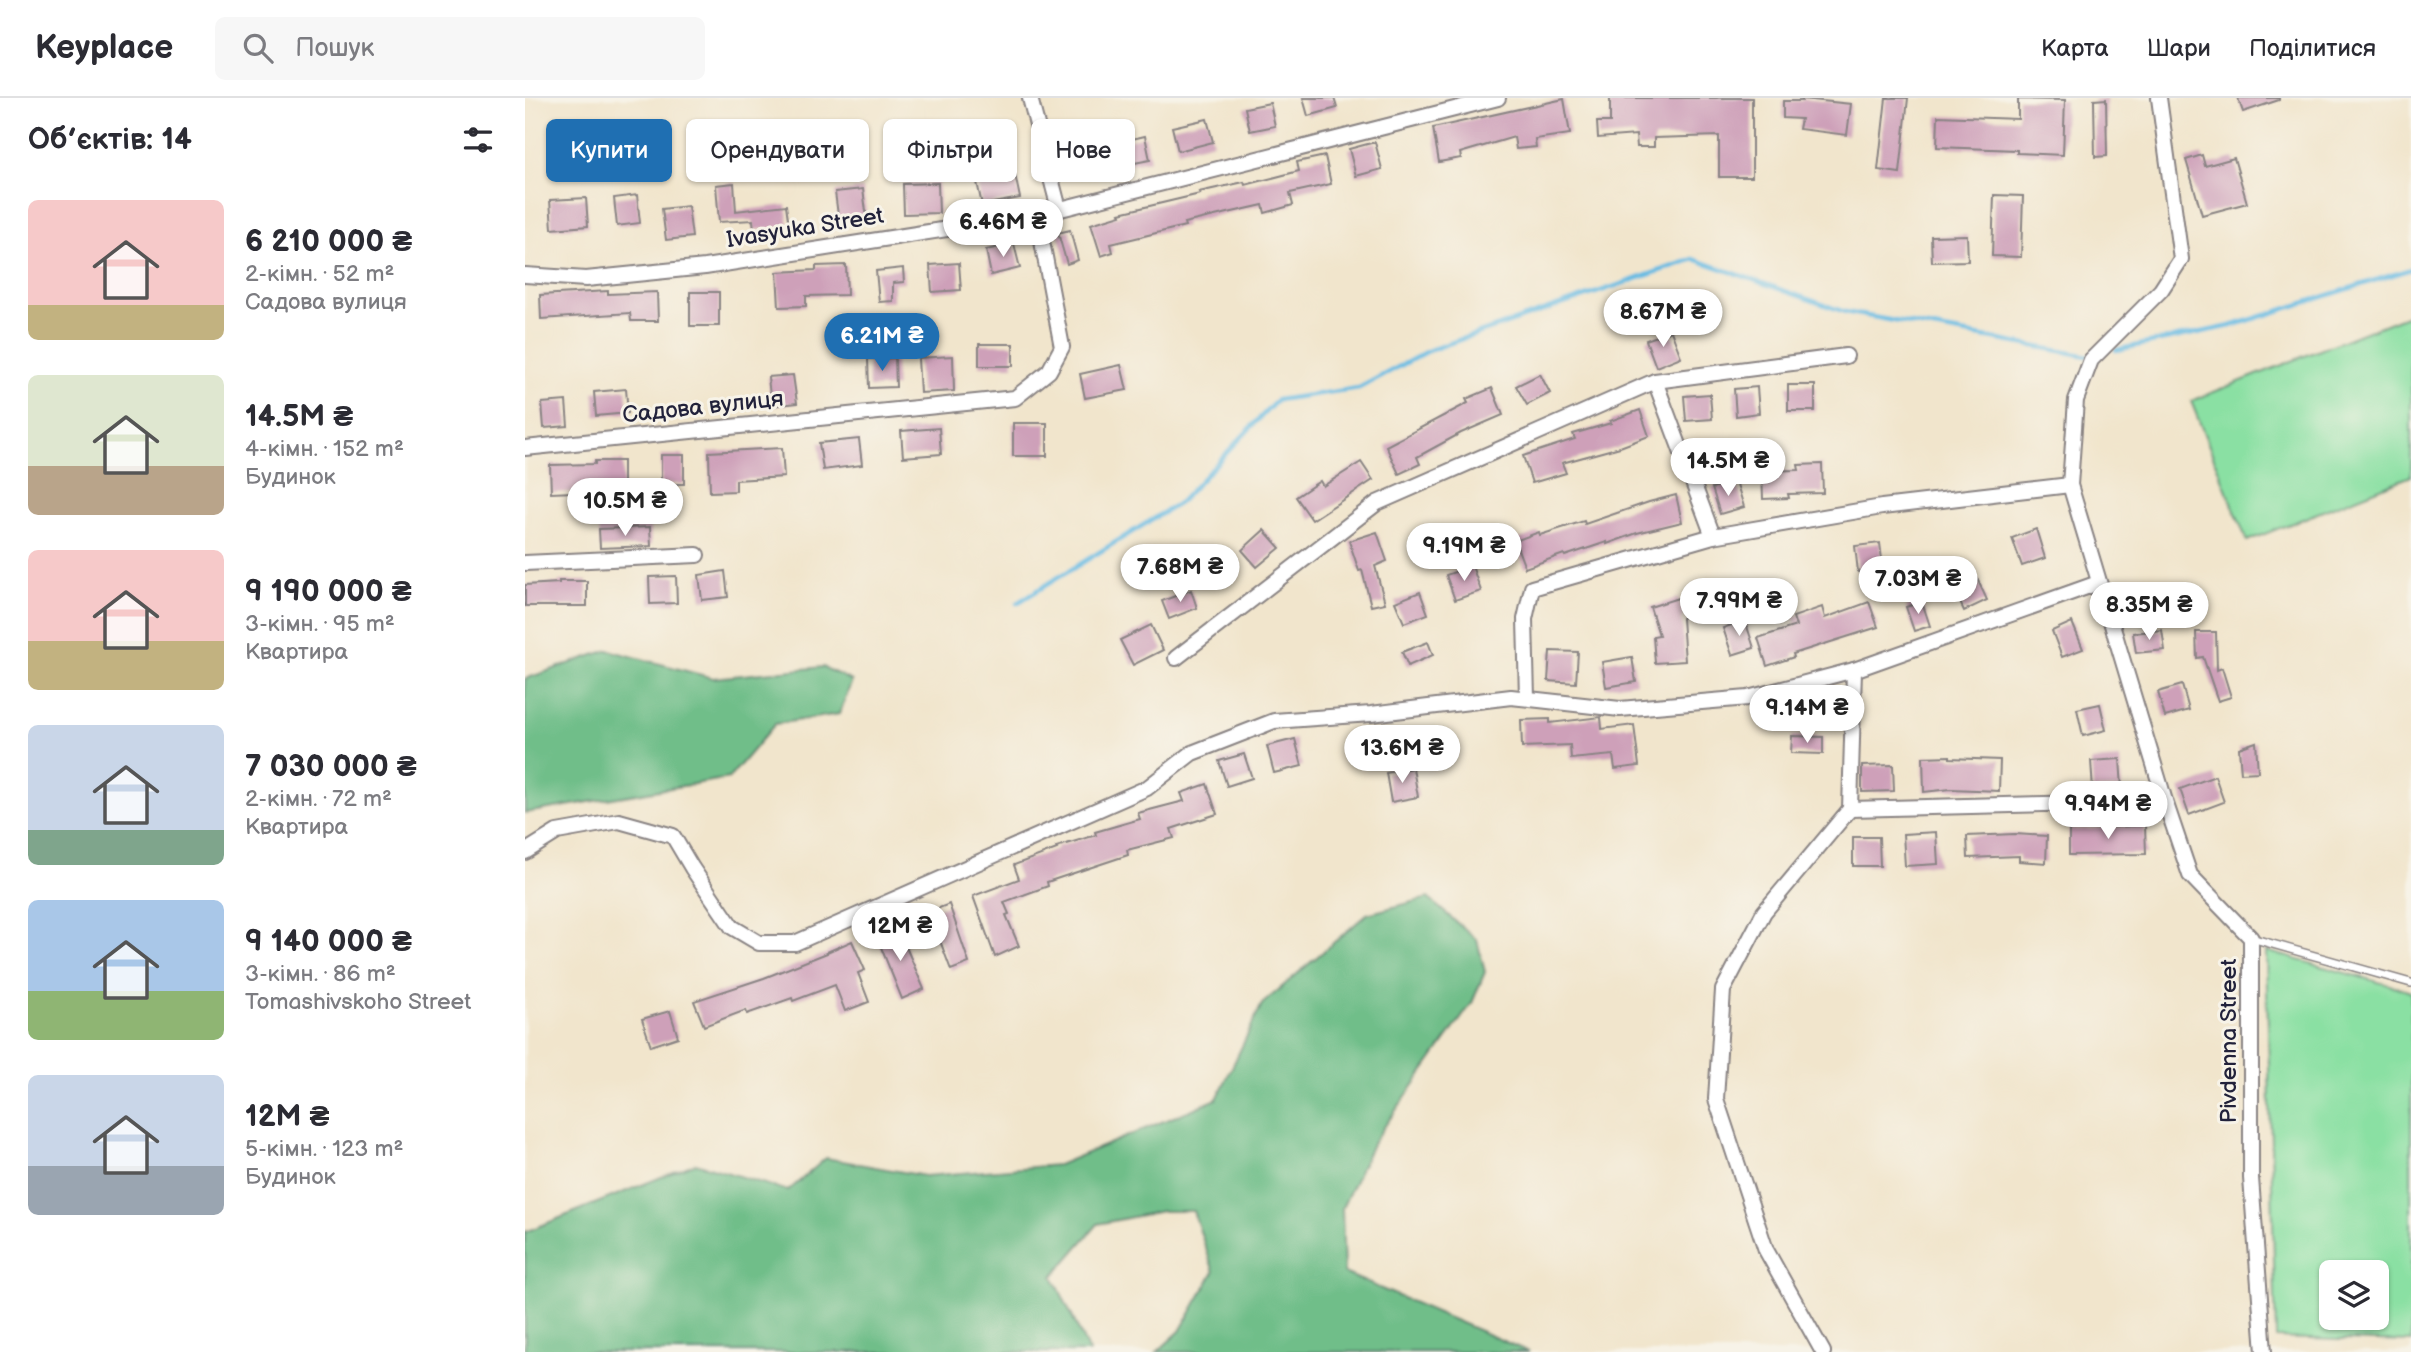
<!DOCTYPE html>
<html lang="uk">
<meta charset="utf-8">
<style>
:root{--surface:#fff;--page:#f7f7f7;--text:#2b2b33;--muted:#7c7c81;--line:#e1e1e2;--accent:#1f6fb2}
body{margin:0;font-family:"Balsamiq Sans",sans-serif;background:var(--page);color:var(--text);height:100vh;display:flex;flex-direction:column;font-size:26px;white-space:nowrap}
*{box-sizing:border-box;margin:0}
p{font-size:23px;color:var(--muted)}
.icon{flex:none;width:38px;height:38px;fill:none;stroke:currentColor;stroke-width:2;stroke-linecap:round;stroke-linejoin:round}
.map{position:relative;flex:1;overflow:hidden}
.side{display:flex;flex-direction:column;background:var(--surface);width:525px}
.side>*{flex:none}
.banner{position:absolute;left:21px;top:21px;width:665px;height:63px;display:flex;gap:14px}
.tools{position:absolute;left:1794px;top:1162px;display:grid;gap:14px}
.tools a{display:grid;place-items:center;width:70px;height:70px;border-radius:10px;background:var(--surface);box-shadow:0 2px 5px #0004;font-size:35px}
.price{position:absolute;translate:-50% -60px;padding:0 16px;border-radius:24px;background:#fff;color:#222;font-size:23px;line-height:46px;filter:drop-shadow(0 2px 4px #0008)}
.price::after{content:'';position:absolute;left:50%;top:42px;width:21px;height:16px;margin-left:-10px;background:inherit;clip-path:polygon(0 0,100% 0,50% 100%)}
.price.on{background:var(--accent);color:#fff}
ul{padding:0;list-style:none}
li{display:flex;align-items:center;gap:21px;height:175px;padding:0 28px}
li span{display:grid;place-items:center;flex:none;width:196px;height:140px;border-radius:10px;color:#555}
li>.icon{margin-inline-start:auto}
span .icon{width:84px;height:84px;fill:#fffc;stroke-width:1}
li b{font-size:30px}
h2{display:flex;justify-content:space-between;align-items:center;height:84px;padding:0 28px;font-size:30px}
.chip{padding:0 24px;border-radius:10px;background:var(--surface);box-shadow:0 2px 5px #0004;font-size:24px;line-height:63px}
.chip.on{background:var(--accent);color:#fff}
header{display:flex;align-items:center;gap:42px;box-sizing:border-box;height:98px;padding:0 35px;background:var(--surface);border-bottom:2px solid var(--line)}
header strong{font-size:33px}
nav{display:flex;gap:38px;margin-inline-start:auto;font-size:24px}
.search{width:490px;height:63px;background:var(--page);display:flex;align-items:center;gap:18px;box-sizing:border-box;padding:0 24px;border-radius:10px;color:var(--muted);font-size:26px}
main{display:flex;flex:1;min-height:0}
.map>svg:first-child{display:block}
.green{fill:#8ae0a3;stroke:#56816f;stroke-width:2;fill-rule:evenodd}
.forest{fill:#6fbe89;stroke:#487062;stroke-width:2}
.lines{fill:none;stroke-linecap:round;stroke-linejoin:round}
.stream{stroke:#66bbe3;stroke-width:4.5}
.building{fill:#cea0b9}
.service-casing{stroke:#8a8484;stroke-width:10}
.minor-casing{stroke:#8a8484;stroke-width:18}
.service{stroke:#fff;stroke-width:7}
.minor{stroke:#fff;stroke-width:14}
.labels{text-anchor:middle;dominant-baseline:central;stroke-width:6;stroke-linejoin:round;paint-order:stroke}
.street-label{font-size:23px;fill:#22223b;stroke:#f7f3e8}
</style>
<header>
<strong>Keyplace</strong>
<div class="search"><svg class="icon" aria-label="search" viewBox="0 0 24 24"><circle cx="10" cy="10" r="6"/><path d="M15 15l6 6"/></svg>Пошук</div>
<nav><a>Карта</a><a>Шари</a><a>Поділитися</a></nav>
</header>
<main>
<section class="side">
<h2>Об’єктів: 14<svg class="icon" aria-label="filters" viewBox="0 0 24 24"><path d="M4 7h16M4 17h16"/><circle cx="9" cy="7" r="2"/><circle cx="15" cy="17" r="2"/></svg></h2>
<ul>
<li><span style="background:linear-gradient(#f6c9c9 75%,#c2b280 0)"><svg class="icon" aria-label="home" viewBox="0 0 24 24"><path d="M3 11l9-7 9 7M6 9v11h12V9"/></svg></span><div><b>6 210 000 ₴</b><p>2-кімн. · 52 m²</p><p>Садова вулиця</p></div></li>
<li><span style="background:linear-gradient(#dfe7d0 65%,#b9a48a 0)"><svg class="icon" aria-label="home" viewBox="0 0 24 24"><path d="M3 11l9-7 9 7M6 9v11h12V9"/></svg></span><div><b>14.5M ₴</b><p>4-кімн. · 152 m²</p><p>Будинок</p></div></li>
<li><span style="background:linear-gradient(#f6c9c9 65%,#c2b280 0)"><svg class="icon" aria-label="home" viewBox="0 0 24 24"><path d="M3 11l9-7 9 7M6 9v11h12V9"/></svg></span><div><b>9 190 000 ₴</b><p>3-кімн. · 95 m²</p><p>Квартира</p></div></li>
<li><span style="background:linear-gradient(#c9d6e8 75%,#7fa58c 0)"><svg class="icon" aria-label="home" viewBox="0 0 24 24"><path d="M3 11l9-7 9 7M6 9v11h12V9"/></svg></span><div><b>7 030 000 ₴</b><p>2-кімн. · 72 m²</p><p>Квартира</p></div></li>
<li><span style="background:linear-gradient(#a9c7e8 65%,#8fb573 0)"><svg class="icon" aria-label="home" viewBox="0 0 24 24"><path d="M3 11l9-7 9 7M6 9v11h12V9"/></svg></span><div><b>9 140 000 ₴</b><p>3-кімн. · 86 m²</p><p>Tomashivskoho Street</p></div></li>
<li><span style="background:linear-gradient(#c9d6e8 65%,#9aa5b1 0)"><svg class="icon" aria-label="home" viewBox="0 0 24 24"><path d="M3 11l9-7 9 7M6 9v11h12V9"/></svg></span><div><b>12M ₴</b><p>5-кімн. · 123 m²</p><p>Будинок</p></div></li>
</ul>
</section>
<div class="map">
<svg width="1886" height="1254" viewBox="0 0 1886 1254">
<rect width="100%" height="100%" fill="#f7f3e8"/>
<filter id="ink" filterUnits="userSpaceOnUse"><feTurbulence type="fractalNoise" baseFrequency=".0143" numOctaves="2"/><feDisplacementMap in="SourceGraphic" scale="14" xChannelSelector="R" yChannelSelector="G"/><feConvolveMatrix kernelMatrix="1 2 1 2 8 2 1 2 1" color-interpolation-filters="sRGB"/></filter>
<filter id="wash" filterUnits="userSpaceOnUse"><feTurbulence type="fractalNoise" baseFrequency=".00686" numOctaves="4" result="noise"/><feDisplacementMap in="SourceGraphic" scale="28" xChannelSelector="R" yChannelSelector="G"/><feGaussianBlur stdDeviation="1.57" result="paint"/><feColorMatrix in="noise" values="0 0 0 0 0 0 0 0 0 0 0 0 0 0 0 0 0 1.4 0 .05"/><feComposite in="paint" operator="in"/></filter>
<g filter="url(#wash)">
<rect width="100%" height="100%" fill="#f1e5cc"/>
<!-- green -->
<g class="green">
<path d="M1886,216V378L1722,443L1666,303Z"/>
<path d="M1741,853L1886,893V1244L1751,1240ZM1852,1174V1220H1806V1174Z"/>
</g>
<!-- forest -->
<g class="forest">
<path d="M83,552L188,580L298,569L327,583L314,616L250,626L204,680L0,715V581Z"/>
<path d="M903,800L952,842L960,874L947,905L847,1046L817,1110L819,1175L1004,1254H632L655,1233L689,1174L668,1113H637L573,1126L528,1178L564,1254H0V1134L171,1065L263,1093L301,1060L400,1078L533,1067L692,1001L737,906L842,816Z"/>
</g>
<g class="lines">
<!-- stream -->
<g class="stream">
<path d="M1591,252L1706,228L1886,171"/>
<path d="M492,505L654,405L752,302L834,290L905,252L1169,161L1320,214L1563,258"/>
</g>
</g>
<g id="blocks">
<!-- building -->
<g class="building">
<path d="M778,0H809L812,10L783,18Z"/>
<path d="M1085,0H1227V79H1194V38L1129,40V49H1112L1111,37L1073,40L1072,24H1085Z"/>
<path d="M1361,0H1383L1375,75L1353,72Z"/>
<path d="M1713,0H1754V2L1718,14Z"/>
<path d="M1039,1L1045,36L1010,41L1011,49L991,51L989,39L935,55L936,60L914,64L908,30Z"/>
<path d="M1277,1L1326,6L1322,37L1274,31L1276,21L1258,20V3H1277Z"/>
<path d="M1493,1L1540,2L1538,57L1492,55V52L1412,49L1413,18L1493,21Z"/>
<path d="M1581,1L1582,58L1570,59L1569,2Z"/>
<path d="M745,5L750,28L725,33L720,10Z"/>
<path d="M682,21L688,44L653,53L647,29Z"/>
<path d="M620,38L625,62L599,67L594,44Z"/>
<path d="M850,44L857,71L831,78L824,51Z"/>
<path d="M1677,57L1680,68L1709,60L1722,105L1677,117L1661,62Z"/>
<path d="M800,58L806,86L765,95L768,107L740,115L738,107L659,125L660,128L586,146L588,154L576,158L566,126L596,117L595,115L675,96L674,94L719,84L720,87L774,73L772,64Z"/>
<path d="M488,67L495,100L457,107L450,75Z"/>
<path d="M209,85L211,113L261,107L264,128L229,132L228,122L194,124L191,87Z"/>
<path d="M413,85L414,115L379,116L378,86Z"/>
<path d="M338,91L342,121L314,125L310,94Z"/>
<path d="M112,97L115,125L92,128L89,100Z"/>
<path d="M1469,97L1498,98L1496,159L1467,158Z"/>
<path d="M61,100L63,128L27,131L25,102Z"/>
<path d="M163,108L167,139L141,142L137,111Z"/>
<path d="M545,132L553,162L542,166L533,135Z"/>
<path d="M1442,137L1443,163L1407,164L1406,138Z"/>
<path d="M489,146L495,170L466,177L461,152Z"/>
<path d="M434,165L436,192L407,194L405,167Z"/>
<path d="M321,167L322,197L281,198V208L254,209L252,174L291,172V168Z"/>
<path d="M378,170L379,184L368,185V203L354,204L351,173Z"/>
<path d="M83,193V196L132,194L133,223H106L105,215L16,221L15,197Z"/>
<rect x="165" y="194" width="29" height="34"/>
<path d="M1146,233L1156,259L1131,269L1121,242Z"/>
<rect x="454" y="246" width="34" height="22"/>
<path d="M428,258L429,293L395,295L393,260Z"/>
<path d="M370,260L371,289L344,290L343,261Z"/>
<path d="M596,267L602,292L560,300L555,276Z"/>
<path d="M1015,276L1025,295L1002,307L991,288Z"/>
<path d="M268,277L272,305L246,308L243,279Z"/>
<rect x="1263" y="287" width="27" height="26"/>
<path d="M1232,289L1234,315L1211,318L1209,291Z"/>
<path d="M967,290L978,317L936,335L892,359L895,366L874,376L861,348L943,305L941,301Z"/>
<path d="M101,291L103,315L71,318L69,294Z"/>
<path d="M1185,296L1187,321L1161,323L1159,298Z"/>
<path d="M41,303L43,328L19,330L17,305Z"/>
<path d="M1115,312L1124,338L1095,349L1037,365L1041,375L1007,385L998,358L1050,341L1048,336L1086,325L1085,323Z"/>
<rect x="488" y="325" width="34" height="33"/>
<path d="M414,330L416,356L378,359L376,333Z"/>
<path d="M334,341L337,367L298,372L294,345Z"/>
<path d="M257,350L259,379L211,382V393L185,394L184,354Z"/>
<rect x="136" y="357" width="23" height="29"/>
<path d="M70,363H98V391H49V394L26,395L25,367L70,366Z"/>
<path d="M836,364L848,382L787,422L771,399L795,383L798,388Z"/>
<path d="M1297,366L1298,395L1263,396L1264,400L1238,401L1237,373L1274,372L1273,367Z"/>
<path d="M1211,383L1219,409L1195,416L1187,390Z"/>
<path d="M1151,397L1157,424L1112,435L1082,446V444L1040,458L1039,456L1000,470L990,443L1014,434L1015,437L1059,423L1060,426L1124,404Z"/>
<path d="M125,429L126,448L75,450L74,431Z"/>
<path d="M1511,431L1520,460L1497,468L1487,440Z"/>
<path d="M739,432L755,450L732,469L717,452Z"/>
<path d="M852,434L862,463L850,468L860,505L846,508L837,472L834,473L824,443Z"/>
<path d="M1355,445L1358,471L1333,474L1330,448Z"/>
<path d="M947,468L956,493L930,502L921,477Z"/>
<path d="M200,473L203,499L177,502L174,477Z"/>
<path d="M1450,476L1462,502L1439,513L1427,487Z"/>
<path d="M151,478L152,505L125,506L124,479Z"/>
<path d="M34,483H62V508H0V487L34,485Z"/>
<path d="M666,492L672,510L644,521L637,503Z"/>
<path d="M895,494L903,516L879,525L870,504Z"/>
<path d="M1153,500L1159,519L1157,520L1160,563L1130,565L1128,538L1134,537L1125,509Z"/>
<path d="M1344,504L1353,529L1268,556L1269,559L1242,568L1233,540L1271,528L1268,519L1297,509L1300,520Z"/>
<path d="M1397,504L1405,528L1389,533L1381,509Z"/>
<path d="M1220,522L1229,550L1207,557L1198,530Z"/>
<path d="M1547,524L1558,551L1537,559L1527,533Z"/>
<path d="M626,527L638,552L608,567L595,542Z"/>
<path d="M1637,532L1640,552L1611,555L1608,535Z"/>
<path d="M1671,534H1691L1692,572L1697,570L1706,599L1693,603L1678,559L1672,560Z"/>
<path d="M903,544L908,557L883,568L877,554Z"/>
<path d="M1025,553L1053,554L1051,585L1023,583Z"/>
<path d="M1107,559L1111,584L1081,589L1077,564Z"/>
<path d="M1657,587L1664,612L1640,619L1633,594Z"/>
<path d="M1575,606L1581,632L1558,638L1552,611Z"/>
<path d="M1076,619L1077,631L1109,627L1114,668L1090,671L1088,657L1046,661L1045,647L997,649L996,622L1025,621V625Z"/>
<path d="M1267,638L1298,639V656L1266,655Z"/>
<path d="M770,641L777,668L749,675L742,648Z"/>
<path d="M1731,644L1733,674L1716,675L1714,650Z"/>
<path d="M719,656L727,680L702,688L694,663Z"/>
<path d="M1425,658V660L1475,662L1474,693L1426,691L1399,694L1398,659Z"/>
<path d="M1595,661L1597,690L1568,692L1566,663Z"/>
<path d="M1368,667L1369,693L1337,694V668Z"/>
<path d="M888,670L893,699L866,704L861,675Z"/>
<path d="M1690,678L1699,704L1664,717L1655,691Z"/>
<path d="M682,686L692,716L646,731L649,740L602,752L603,757L522,784L523,788L479,804L484,816L481,817L494,848L470,859L448,798L494,781L489,767L532,751L531,749L571,737L570,734L615,721L613,715L659,703L656,695Z"/>
<path d="M1620,727L1621,756L1544,757V732Z"/>
<path d="M1411,734L1413,766L1380,768L1378,736Z"/>
<path d="M1490,736L1522,738L1521,765L1494,763V758L1443,760L1442,738Z"/>
<path d="M1328,739H1354L1355,768H1328Z"/>
<path d="M424,806L444,865L426,872L414,840L408,842L399,816Z"/>
<path d="M372,828L399,891L377,901L351,837Z"/>
<path d="M327,843L340,872L333,875L344,904L320,913L310,887L268,903L267,900L222,916L221,912L179,928L169,903L239,880L302,855V854Z"/>
<path d="M145,913L153,939L126,948L117,921Z"/>
</g>
</g>
</g>
<g filter="url(#ink)">
<use href="#blocks" fill-opacity="0" stroke="#8a8484" stroke-width="2"/>
<g class="lines">
<!-- service casing -->
<g class="service-casing">
<path id="service" d="M1726,840L1886,885"/>
</g>
<!-- minor casing -->
<g class="minor-casing">
<g id="minor">
<path d="M505,0L534,111"/>
<path d="M1634,0L1656,161L1636,192L1566,262L1551,302L1545,387L1640,703L1665,777L1726,840V1080L1739,1254"/>
<path d="M0,177L61,181L180,169L512,117L973,0"/>
<path d="M1130,283L1188,438"/>
<path d="M0,350L490,300L524,273L537,249L512,117"/>
<path d="M0,465L172,457"/>
<path d="M651,560L852,405L1130,283L1321,258"/>
<path d="M1002,600L1000,521L1007,490L1188,438L1357,409L1545,387"/>
<path d="M1325,711L1640,703"/>
<path d="M1325,711L1329,572"/>
<path d="M0,754L32,734L94,723L148,738L167,770L207,829L234,845H270L622,690L667,655L749,623L846,616L986,599L1095,611L1223,600L1329,572L1573,485"/>
<path d="M1298,1254L1241,1152L1191,1001L1198,892L1239,814L1325,711"/>
</g>
</g>
<!-- service -->
<use href="#service" class="service"/>
<!-- minor -->
<use href="#minor" class="minor"/>
</g>
</g>
<g class="labels">
<!-- street labels -->
<g class="street-label">
<text transform="translate(280 130) rotate(-9)">Ivasyuka Street</text>
<text transform="translate(178 309) rotate(-6)">Садова вулиця</text>
<text transform="translate(1704 943) rotate(-90)">Pivdenna Street</text>
</g>
</g>
</svg>
<div class="tools">
<a><svg class="icon" aria-label="layers" viewBox="0 0 24 24"><path d="M12 4l9 5-9 5-9-5zM3 14l9 5 9-5"/></svg></a>
</div>
<b class="price" style="left:478px;top:161px">6.46M ₴</b>
<b class="price" style="left:1138px;top:251px">8.67M ₴</b>
<b class="price on" style="left:357px;top:275px">6.21M ₴</b>
<b class="price" style="left:1203px;top:400px">14.5M ₴</b>
<b class="price" style="left:100px;top:440px">10.5M ₴</b>
<b class="price" style="left:939px;top:485px">9.19M ₴</b>
<b class="price" style="left:655px;top:506px">7.68M ₴</b>
<b class="price" style="left:1393px;top:518px">7.03M ₴</b>
<b class="price" style="left:1214px;top:540px">7.99M ₴</b>
<b class="price" style="left:1624px;top:544px">8.35M ₴</b>
<b class="price" style="left:1282px;top:647px">9.14M ₴</b>
<b class="price" style="left:877px;top:687px">13.6M ₴</b>
<b class="price" style="left:1583px;top:743px">9.94M ₴</b>
<b class="price" style="left:375px;top:865px">12M ₴</b>
<div class="banner">
<a class="chip on">Купити</a>
<a class="chip">Орендувати</a>
<a class="chip">Фільтри</a>
<a class="chip">Нове</a>
</div>
</div>
</main>
